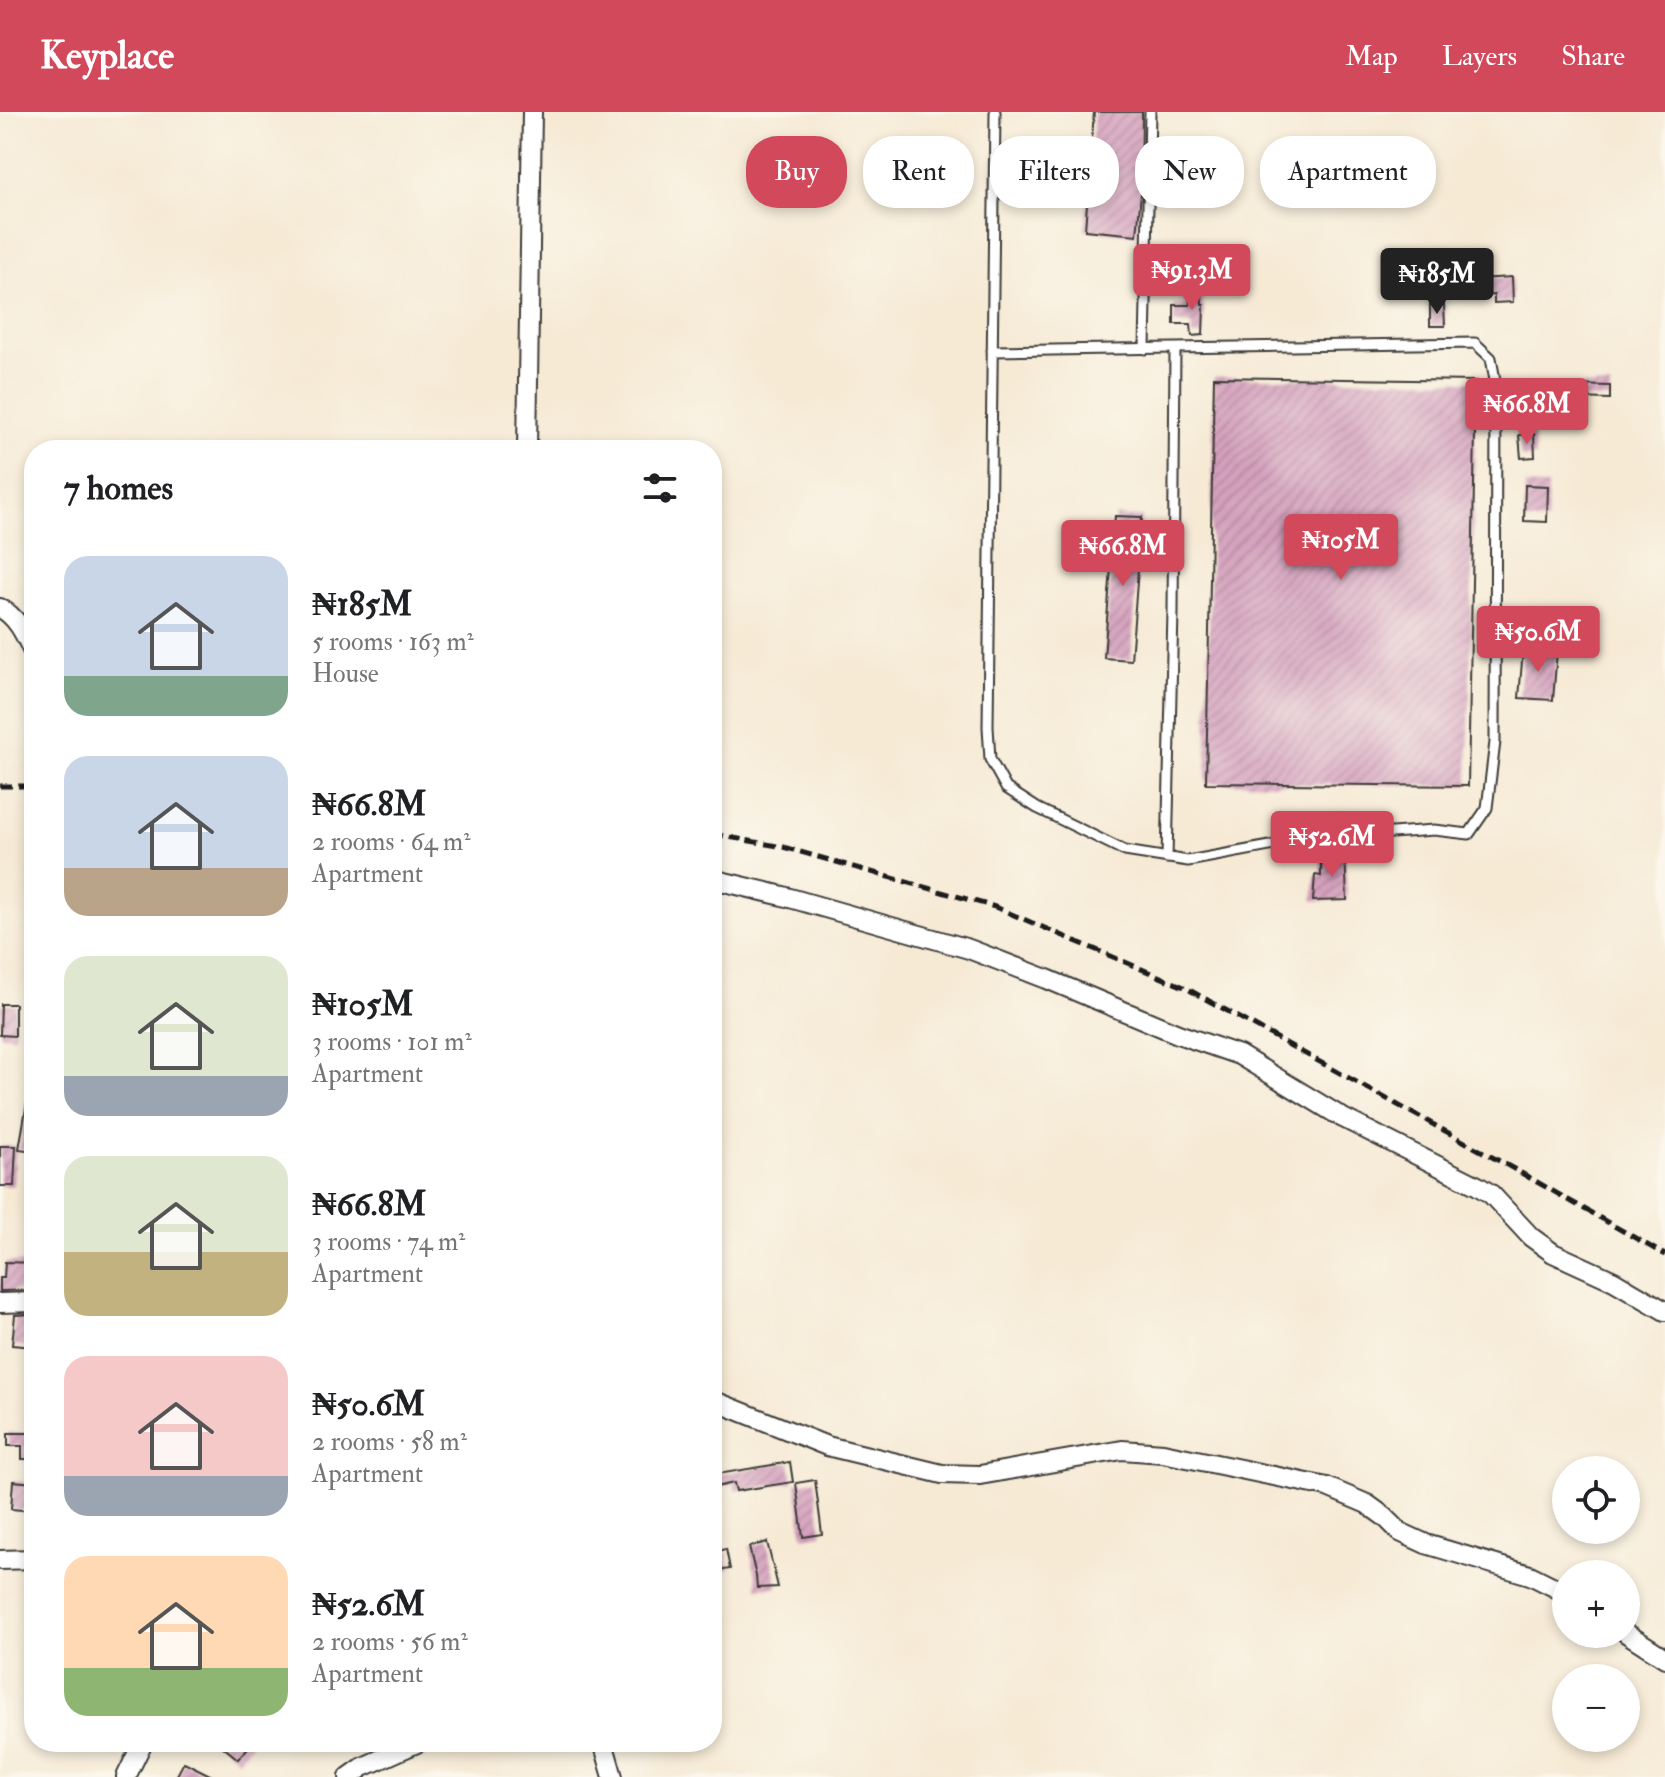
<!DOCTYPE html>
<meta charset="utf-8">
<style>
:root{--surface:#fff;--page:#f6f6f6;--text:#202124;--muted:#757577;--accent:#d1495b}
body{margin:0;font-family:"IM FELL Double Pica",serif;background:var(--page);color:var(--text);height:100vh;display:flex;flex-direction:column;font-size:30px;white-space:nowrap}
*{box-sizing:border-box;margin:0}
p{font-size:26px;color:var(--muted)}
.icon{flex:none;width:44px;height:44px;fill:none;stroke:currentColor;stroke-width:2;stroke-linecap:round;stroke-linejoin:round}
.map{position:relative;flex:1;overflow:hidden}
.sheet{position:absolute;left:24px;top:328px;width:698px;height:1312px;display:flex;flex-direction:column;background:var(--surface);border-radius:32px;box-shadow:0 4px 12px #0003}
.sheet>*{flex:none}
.top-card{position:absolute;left:746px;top:24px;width:760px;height:72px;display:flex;gap:16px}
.buttons{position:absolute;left:1552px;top:1344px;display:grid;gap:16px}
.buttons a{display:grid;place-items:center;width:88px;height:88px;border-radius:50%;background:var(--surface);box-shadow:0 4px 12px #0003;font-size:40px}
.price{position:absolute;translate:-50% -68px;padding:0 18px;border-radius:8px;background:var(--accent);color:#fff;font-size:26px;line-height:52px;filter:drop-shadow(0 2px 4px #0008)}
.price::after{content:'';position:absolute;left:50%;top:48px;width:24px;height:18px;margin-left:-12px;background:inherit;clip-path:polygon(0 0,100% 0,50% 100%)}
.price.on{background:#222;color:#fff}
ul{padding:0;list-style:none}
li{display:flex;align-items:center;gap:24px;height:200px;padding:0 40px}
li span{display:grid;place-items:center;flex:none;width:224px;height:160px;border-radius:24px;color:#555}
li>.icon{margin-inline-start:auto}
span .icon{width:96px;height:96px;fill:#fffc;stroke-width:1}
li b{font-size:34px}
h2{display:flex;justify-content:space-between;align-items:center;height:96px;padding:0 40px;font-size:34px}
.pill{padding:0 28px;border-radius:32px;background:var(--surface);box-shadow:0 4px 12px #0003;font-size:28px;line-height:72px}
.pill.on{background:var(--accent);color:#fff}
header{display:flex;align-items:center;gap:48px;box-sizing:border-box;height:112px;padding:0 40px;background:var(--accent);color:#fff}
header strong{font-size:38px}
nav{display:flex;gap:44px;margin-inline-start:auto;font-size:28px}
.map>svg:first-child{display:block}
.building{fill:url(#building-hatch)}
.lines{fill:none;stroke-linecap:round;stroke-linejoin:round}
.service-casing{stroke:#3d3b38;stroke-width:13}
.minor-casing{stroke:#3d3b38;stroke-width:22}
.service{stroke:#fff;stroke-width:9}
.minor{stroke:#fff;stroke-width:18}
.rail{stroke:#1c1c1c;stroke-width:5;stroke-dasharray:12 6;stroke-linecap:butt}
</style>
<header>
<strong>Keyplace</strong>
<nav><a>Map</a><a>Layers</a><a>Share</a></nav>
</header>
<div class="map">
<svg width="1665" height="1665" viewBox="0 0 1665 1665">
<defs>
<pattern id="building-hatch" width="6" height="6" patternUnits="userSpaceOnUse" patternTransform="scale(2)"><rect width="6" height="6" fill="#d4a0bd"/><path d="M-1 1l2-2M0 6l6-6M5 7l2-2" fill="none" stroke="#b589a2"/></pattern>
</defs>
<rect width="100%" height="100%" fill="#fbf7ec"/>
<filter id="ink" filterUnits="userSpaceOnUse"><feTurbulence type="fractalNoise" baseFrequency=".0125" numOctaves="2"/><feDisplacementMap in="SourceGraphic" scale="16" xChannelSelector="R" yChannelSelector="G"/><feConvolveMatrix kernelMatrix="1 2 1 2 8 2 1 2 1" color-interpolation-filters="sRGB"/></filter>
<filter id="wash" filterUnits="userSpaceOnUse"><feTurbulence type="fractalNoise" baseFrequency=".006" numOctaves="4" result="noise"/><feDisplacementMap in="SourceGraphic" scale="32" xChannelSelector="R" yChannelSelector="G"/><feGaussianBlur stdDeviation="1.8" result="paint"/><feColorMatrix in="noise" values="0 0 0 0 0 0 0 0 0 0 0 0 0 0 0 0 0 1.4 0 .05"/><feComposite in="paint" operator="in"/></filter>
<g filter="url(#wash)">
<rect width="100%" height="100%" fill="#f6ead5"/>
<g id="blocks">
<!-- building -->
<g class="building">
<path d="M1094,0H1142L1141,81L1137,123L1085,118Z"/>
<path d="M1512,165L1513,190L1494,191V183L1479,184L1478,167Z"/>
<path d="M1201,175L1202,193H1204L1203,223L1192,224L1191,212H1174V193H1190L1189,176Z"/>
<path d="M1430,193H1444L1445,214H1430Z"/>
<path d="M1214,265L1476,269L1468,674L1206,671Z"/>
<path d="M1570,273L1610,274V287L1570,286Z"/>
<path d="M1534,322L1535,345L1521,346L1519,323Z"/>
<path d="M1525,373L1548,374L1547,410L1524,409Z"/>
<path d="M1115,404L1142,405L1131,548L1104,546Z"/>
<path d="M1523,537L1557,539L1553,588L1519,586Z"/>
<path d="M1345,738L1347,788L1313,789L1315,763L1321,764V746H1330V739Z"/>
<path d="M1,892H15V924L0,923Z"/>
<path d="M27,991L34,992V1039L19,1037Z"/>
<path d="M0,1034H16L14,1074H0Z"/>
<path d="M5,1150L34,1151V1178L0,1179V1166H4Z"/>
<path d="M34,1202V1235L12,1233L15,1203Z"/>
<path d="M8,1321H34V1347H22V1334H8Z"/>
<path d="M790,1350L793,1370L736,1379L734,1371L712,1376V1363Z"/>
<path d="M815,1368L822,1422L803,1425L796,1371Z"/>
<path d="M13,1369L34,1371V1399L11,1397Z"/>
<path d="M767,1430L778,1475L757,1476L756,1464L749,1435Z"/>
<path d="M726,1437L730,1457L712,1460V1440Z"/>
<path d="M217,1630H253L238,1647Z"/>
<path d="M184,1650L214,1665H176Z"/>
</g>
</g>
</g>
<g filter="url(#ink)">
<use href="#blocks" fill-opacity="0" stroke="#3d3b38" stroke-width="2"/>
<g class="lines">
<!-- service casing -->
<g class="service-casing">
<g id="service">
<path d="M1145,237L1150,0"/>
<path d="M992,239L1475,231L1491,246L1496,274L1495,630L1487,696L1469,722L1434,718L1308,727L1188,749L1125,739L1037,696L1006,676L990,647L988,615L995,0"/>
<path d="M1167,746L1173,500L1175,237"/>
</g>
</g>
<!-- minor casing -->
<g class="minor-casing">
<g id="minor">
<path d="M527,338L532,0"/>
<path d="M0,496C18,505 26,525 34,542"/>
<path d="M712,767L783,784L969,837L1047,867L1178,922L1239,943L1343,1006L1478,1074L1491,1082L1531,1125L1553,1141L1614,1169L1665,1199"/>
<path d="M0,1191L34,1190"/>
<path d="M712,1288L827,1334L942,1362L980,1363L1122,1338L1163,1341L1327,1375L1367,1392L1385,1405L1400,1420L1426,1432L1530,1463L1566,1481"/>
<path d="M0,1448L34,1447"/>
<path d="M1626,1521L1665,1546"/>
<path d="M603,1630L613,1665"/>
<path d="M126,1665L143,1630"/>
<path d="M349,1665L363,1655L419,1630"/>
</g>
</g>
<!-- service -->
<use href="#service" class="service"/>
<!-- minor -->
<use href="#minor" class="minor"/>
<!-- rail -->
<g class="rail">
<path d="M0,674H34"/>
<path d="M712,722L783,735L995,795L1184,875L1523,1062L1665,1143"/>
</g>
</g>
</g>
</svg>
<div class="buttons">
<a><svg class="icon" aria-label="locate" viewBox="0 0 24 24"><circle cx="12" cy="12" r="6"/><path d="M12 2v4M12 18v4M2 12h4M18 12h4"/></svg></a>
<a>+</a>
<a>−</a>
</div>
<b class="price" style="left:1192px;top:200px">₦91.3M</b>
<b class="price on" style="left:1437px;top:204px">₦185M</b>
<b class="price" style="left:1527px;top:334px">₦66.8M</b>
<b class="price" style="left:1341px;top:470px">₦105M</b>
<b class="price" style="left:1123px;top:476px">₦66.8M</b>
<b class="price" style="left:1538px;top:562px">₦50.6M</b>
<b class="price" style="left:1332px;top:767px">₦52.6M</b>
<div class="top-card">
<a class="pill on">Buy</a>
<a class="pill">Rent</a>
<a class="pill">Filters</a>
<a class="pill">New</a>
<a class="pill">Apartment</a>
</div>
<section class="sheet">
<h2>7 homes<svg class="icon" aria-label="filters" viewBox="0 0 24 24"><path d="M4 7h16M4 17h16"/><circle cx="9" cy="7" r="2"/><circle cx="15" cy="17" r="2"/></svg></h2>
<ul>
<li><span style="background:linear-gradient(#c9d6e8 75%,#7fa58c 0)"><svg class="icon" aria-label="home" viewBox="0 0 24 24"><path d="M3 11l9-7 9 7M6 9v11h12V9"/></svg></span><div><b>₦185M</b><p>5 rooms · 163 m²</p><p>House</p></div></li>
<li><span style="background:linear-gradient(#c9d6e8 70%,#b9a48a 0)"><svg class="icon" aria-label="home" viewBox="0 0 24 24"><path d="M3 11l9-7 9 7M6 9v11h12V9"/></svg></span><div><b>₦66.8M</b><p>2 rooms · 64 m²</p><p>Apartment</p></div></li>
<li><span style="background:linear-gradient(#dfe7d0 75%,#9aa5b1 0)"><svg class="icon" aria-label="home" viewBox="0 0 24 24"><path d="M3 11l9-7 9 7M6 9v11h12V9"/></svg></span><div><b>₦105M</b><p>3 rooms · 101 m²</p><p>Apartment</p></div></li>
<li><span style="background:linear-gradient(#dfe7d0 60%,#c2b280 0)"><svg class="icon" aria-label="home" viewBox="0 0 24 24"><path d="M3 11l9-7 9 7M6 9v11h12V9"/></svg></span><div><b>₦66.8M</b><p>3 rooms · 74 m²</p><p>Apartment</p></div></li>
<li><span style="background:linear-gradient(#f6c9c9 75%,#9aa5b1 0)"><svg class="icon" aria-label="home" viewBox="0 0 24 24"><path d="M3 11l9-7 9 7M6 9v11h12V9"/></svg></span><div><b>₦50.6M</b><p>2 rooms · 58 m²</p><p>Apartment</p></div></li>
<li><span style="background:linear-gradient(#ffd9b3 70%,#8fb573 0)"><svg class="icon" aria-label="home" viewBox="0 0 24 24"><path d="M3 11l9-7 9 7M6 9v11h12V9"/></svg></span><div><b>₦52.6M</b><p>2 rooms · 56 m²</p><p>Apartment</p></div></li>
</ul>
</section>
</div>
